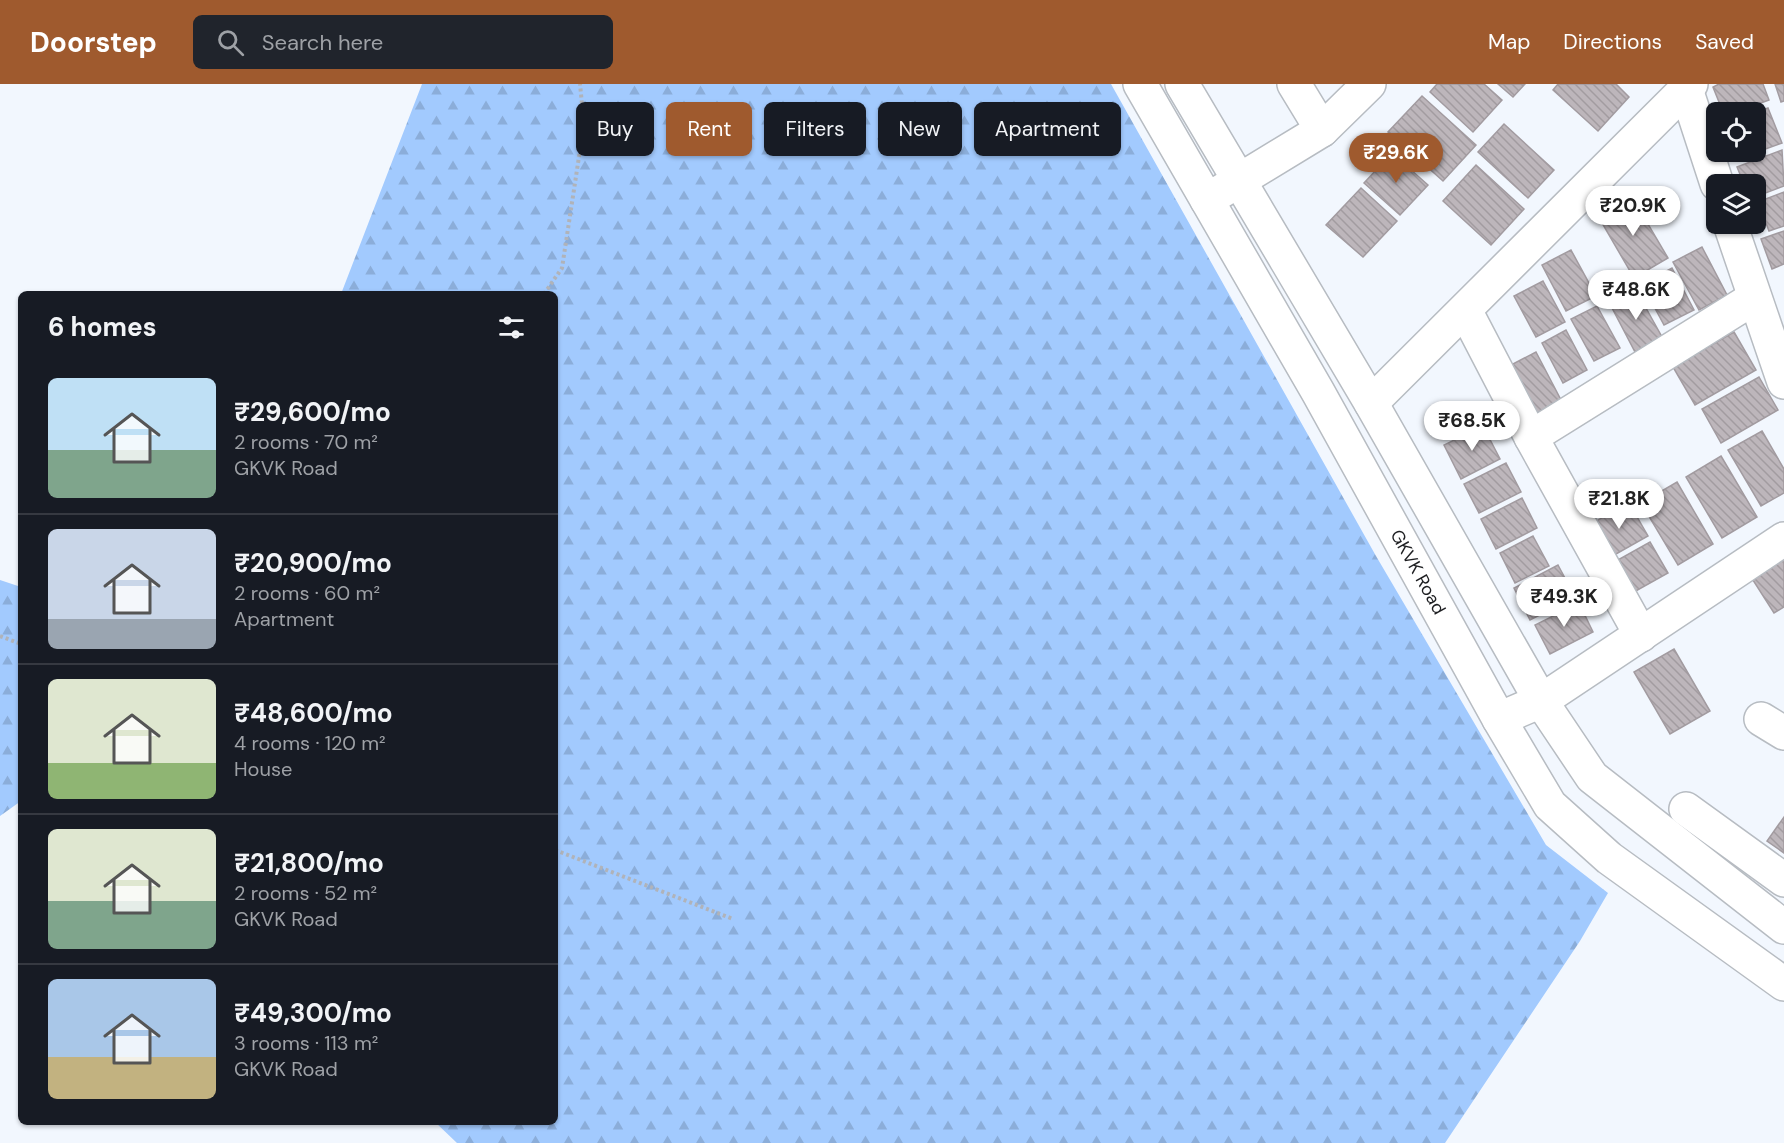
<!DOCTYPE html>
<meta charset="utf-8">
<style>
:root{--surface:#171b24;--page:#20242c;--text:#f1f3f6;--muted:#9ea1a6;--line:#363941;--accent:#9f5a2e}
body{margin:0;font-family:"DM Sans",sans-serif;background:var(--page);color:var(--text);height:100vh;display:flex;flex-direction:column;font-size:22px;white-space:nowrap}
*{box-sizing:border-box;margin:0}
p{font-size:20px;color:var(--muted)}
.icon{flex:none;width:33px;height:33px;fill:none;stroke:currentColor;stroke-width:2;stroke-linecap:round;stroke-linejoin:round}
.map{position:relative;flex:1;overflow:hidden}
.side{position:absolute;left:18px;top:207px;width:540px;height:834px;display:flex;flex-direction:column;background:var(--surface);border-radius:9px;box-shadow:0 2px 4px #0004}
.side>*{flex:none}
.hud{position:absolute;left:576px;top:18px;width:570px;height:54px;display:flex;gap:12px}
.buttons{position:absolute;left:1706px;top:18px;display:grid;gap:12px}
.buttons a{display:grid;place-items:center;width:60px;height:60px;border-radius:9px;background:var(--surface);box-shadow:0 2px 4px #0004;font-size:30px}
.price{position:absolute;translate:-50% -51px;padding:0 14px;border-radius:21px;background:#fff;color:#222;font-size:20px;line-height:39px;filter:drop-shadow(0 2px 3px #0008)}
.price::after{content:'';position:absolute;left:50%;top:36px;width:18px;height:14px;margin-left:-9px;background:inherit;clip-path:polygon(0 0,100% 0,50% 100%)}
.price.on{background:var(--accent);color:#fff}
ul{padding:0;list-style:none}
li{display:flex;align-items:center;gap:18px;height:150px;padding:0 30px}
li+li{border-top:2px solid var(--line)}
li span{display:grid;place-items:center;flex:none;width:168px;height:120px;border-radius:9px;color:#555}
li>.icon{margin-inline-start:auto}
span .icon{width:72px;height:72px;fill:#fffc;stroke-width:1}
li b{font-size:26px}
h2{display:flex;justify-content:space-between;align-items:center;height:72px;padding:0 30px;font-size:26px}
.chip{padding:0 21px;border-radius:9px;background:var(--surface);box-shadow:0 2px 4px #0004;font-size:21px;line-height:54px}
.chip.on{background:var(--accent);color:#fff}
header{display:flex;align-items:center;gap:36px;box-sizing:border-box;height:84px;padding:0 30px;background:var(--accent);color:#fff}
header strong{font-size:28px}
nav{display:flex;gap:33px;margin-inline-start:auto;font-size:21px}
.search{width:420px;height:54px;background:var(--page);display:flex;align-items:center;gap:15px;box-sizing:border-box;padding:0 21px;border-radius:9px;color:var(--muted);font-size:22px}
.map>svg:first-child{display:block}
.forest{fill:url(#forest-firs)}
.building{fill:url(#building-back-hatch);stroke:#a29ba0;stroke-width:1.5}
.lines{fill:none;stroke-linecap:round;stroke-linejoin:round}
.minor-casing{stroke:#b7bcc2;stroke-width:36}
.major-casing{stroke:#b7bcc2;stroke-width:36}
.path{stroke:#b0b3b9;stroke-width:4;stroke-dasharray:3 3;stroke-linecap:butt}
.minor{stroke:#fff;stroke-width:33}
.major{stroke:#fff;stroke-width:33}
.labels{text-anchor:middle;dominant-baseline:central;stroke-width:4.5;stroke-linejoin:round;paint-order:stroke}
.street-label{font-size:18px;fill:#1e1f22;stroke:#fff}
</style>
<header>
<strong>Doorstep</strong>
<div class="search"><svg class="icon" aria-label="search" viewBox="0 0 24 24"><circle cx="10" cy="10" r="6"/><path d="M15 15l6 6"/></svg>Search here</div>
<nav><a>Map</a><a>Directions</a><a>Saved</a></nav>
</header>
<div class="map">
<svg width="1784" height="1059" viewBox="0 0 1784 1059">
<defs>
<pattern id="forest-firs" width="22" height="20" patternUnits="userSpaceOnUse" patternTransform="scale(1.5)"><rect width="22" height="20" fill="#a2cafe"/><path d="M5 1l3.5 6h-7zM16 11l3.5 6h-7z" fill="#8badd9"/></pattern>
<pattern id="building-back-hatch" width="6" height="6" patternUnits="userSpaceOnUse" patternTransform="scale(1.5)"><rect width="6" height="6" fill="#bdb6bb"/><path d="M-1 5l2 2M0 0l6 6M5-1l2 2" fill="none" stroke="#a29ca0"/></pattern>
</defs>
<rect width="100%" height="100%" fill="#f2f7fe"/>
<!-- forest -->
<g class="forest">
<path d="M422,0H1111L1376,472L1546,761L1608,809L1580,857L1445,1059H457L435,1038H555V210H341Z"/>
<path d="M0,496L21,503V717L0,732Z"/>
</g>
<!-- building -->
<g class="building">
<path d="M1437,0H1484L1502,16L1473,48L1430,8Z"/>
<path d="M1498,0H1525L1513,13Z"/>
<path d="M1558,0H1616L1629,13L1598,47L1553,6Z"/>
<path d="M1719,0H1763L1769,16L1736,28H1723L1713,3Z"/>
<path d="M1775,0H1784V17L1781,18Z"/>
<path d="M1422,12L1476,61L1443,97L1388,48Z"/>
<path d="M1768,24L1782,59L1735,76L1731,68H1755V29Z"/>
<path d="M1504,40L1554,86L1528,114L1478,68Z"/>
<path d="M1782,66L1784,102L1755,113V100H1744L1737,83Z"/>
<path d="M1392,69L1428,101L1400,131L1364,99Z"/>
<path d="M1476,81L1524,125L1491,161L1443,117Z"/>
<path d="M1361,104L1397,137L1363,173L1326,141Z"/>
<path d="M1784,108V142L1769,147L1758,118Z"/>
<path d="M1632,113L1668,174L1634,194L1598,132Z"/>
<path d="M1784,147V180L1772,185L1761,155Z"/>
<path d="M1702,163L1727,211L1699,226L1673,178Z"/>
<path d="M1571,166L1596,212L1566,227L1542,181Z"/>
<path d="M1672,184L1694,226L1664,241L1642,200Z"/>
<path d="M1543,197L1565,238L1536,253L1514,212Z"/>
<path d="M1636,206L1662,253L1635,268L1610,220Z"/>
<path d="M1597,222L1620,264L1594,277L1571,235Z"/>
<path d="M1566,246L1587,286L1563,299L1542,259Z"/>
<path d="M1734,248L1756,286L1695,321L1673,283Z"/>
<path d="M1536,268L1561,316L1535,330L1509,282Z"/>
<path d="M1759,293L1778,326L1721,359L1702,325Z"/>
<path d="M1483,342L1500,375L1461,395L1444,361Z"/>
<path d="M1762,347L1784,385V409L1761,422L1728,366Z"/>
<path d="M1721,372L1757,433L1722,454L1686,393Z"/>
<path d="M1506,379L1521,408L1479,429L1464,400Z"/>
<path d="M1677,398L1713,460L1678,481L1641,419Z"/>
<path d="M1522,414L1537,444L1496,465L1481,435Z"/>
<path d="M1629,419L1648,452L1609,474L1589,441Z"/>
<path d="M1533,452L1549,482L1515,499L1500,469Z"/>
<path d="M1650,458L1668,489L1634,508L1616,477Z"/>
<path d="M1784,473V523L1774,529L1751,493Z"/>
<path d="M1558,481L1575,513L1530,536L1514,504Z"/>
<path d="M1579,519L1593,548L1550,570L1535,541Z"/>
<path d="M1674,565L1710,627L1670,650L1634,588Z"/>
<path d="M1784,733V769L1767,757Z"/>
</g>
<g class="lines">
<!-- minor casing -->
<g class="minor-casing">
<g id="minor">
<path d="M1294,0L1322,46"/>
<path d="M1686,5L1717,100"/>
<path d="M1207,116L1322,46L1369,0"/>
<path d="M1730,140L1784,298"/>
<path d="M1465,226L1531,353L1641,551"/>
<path d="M1371,319L1691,0"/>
<path d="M1531,353L1754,214"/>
<path d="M1499,635L1541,617L1784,455"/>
<path d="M1761,635L1784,649"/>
<path d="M1686,725L1784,796"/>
</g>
</g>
<!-- major casing -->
<g class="major-casing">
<g id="major">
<path d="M1140,0L1318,308L1499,635L1550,721L1609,774L1784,900"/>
<path d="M1182,0L1371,319L1541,617L1592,693L1784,843"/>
</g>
</g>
<!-- path -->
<g class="path">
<path d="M544,210L562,184L584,40L580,0"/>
<path d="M0,552L21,560"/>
<path d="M555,766L733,835"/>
</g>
<!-- minor -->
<use href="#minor" class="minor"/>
<!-- major -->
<use href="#major" class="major"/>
</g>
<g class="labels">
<!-- street labels -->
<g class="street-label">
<text transform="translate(1418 488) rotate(61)">GKVK Road</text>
</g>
</g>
</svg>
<div class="buttons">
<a><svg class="icon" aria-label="locate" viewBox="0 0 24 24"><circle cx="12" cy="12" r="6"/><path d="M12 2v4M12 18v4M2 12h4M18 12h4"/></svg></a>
<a><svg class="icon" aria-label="layers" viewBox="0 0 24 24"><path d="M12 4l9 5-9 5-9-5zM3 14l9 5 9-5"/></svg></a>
</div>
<b class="price on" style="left:1396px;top:100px">₹29.6K</b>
<b class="price" style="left:1633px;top:153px">₹20.9K</b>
<b class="price" style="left:1636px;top:237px">₹48.6K</b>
<b class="price" style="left:1472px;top:368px">₹68.5K</b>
<b class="price" style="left:1619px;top:446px">₹21.8K</b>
<b class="price" style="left:1564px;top:544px">₹49.3K</b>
<div class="hud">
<a class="chip">Buy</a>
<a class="chip on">Rent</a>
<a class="chip">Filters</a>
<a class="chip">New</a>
<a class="chip">Apartment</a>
</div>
<section class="side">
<h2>6 homes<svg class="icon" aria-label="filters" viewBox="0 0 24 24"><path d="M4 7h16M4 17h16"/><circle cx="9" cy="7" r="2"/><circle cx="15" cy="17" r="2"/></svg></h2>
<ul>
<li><span style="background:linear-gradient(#bfe0f5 60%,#7fa58c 0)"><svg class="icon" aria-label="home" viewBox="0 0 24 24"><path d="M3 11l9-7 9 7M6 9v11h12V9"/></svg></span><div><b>₹29,600/mo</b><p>2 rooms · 70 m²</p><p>GKVK Road</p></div></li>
<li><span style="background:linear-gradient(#c9d6e8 75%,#9aa5b1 0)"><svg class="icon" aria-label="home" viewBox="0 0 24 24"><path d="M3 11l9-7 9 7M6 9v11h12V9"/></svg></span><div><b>₹20,900/mo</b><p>2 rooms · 60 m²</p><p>Apartment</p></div></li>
<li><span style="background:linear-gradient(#dfe7d0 70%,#8fb573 0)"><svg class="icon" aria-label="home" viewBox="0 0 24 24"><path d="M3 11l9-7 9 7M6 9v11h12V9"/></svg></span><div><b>₹48,600/mo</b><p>4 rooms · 120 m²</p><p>House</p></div></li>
<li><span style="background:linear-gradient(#dfe7d0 60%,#7fa58c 0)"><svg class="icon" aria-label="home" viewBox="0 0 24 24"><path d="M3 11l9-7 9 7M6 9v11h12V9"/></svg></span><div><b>₹21,800/mo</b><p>2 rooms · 52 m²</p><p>GKVK Road</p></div></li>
<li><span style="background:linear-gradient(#a9c7e8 65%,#c2b280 0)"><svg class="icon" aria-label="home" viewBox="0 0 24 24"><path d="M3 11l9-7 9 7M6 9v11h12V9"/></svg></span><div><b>₹49,300/mo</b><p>3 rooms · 113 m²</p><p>GKVK Road</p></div></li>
</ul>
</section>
</div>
